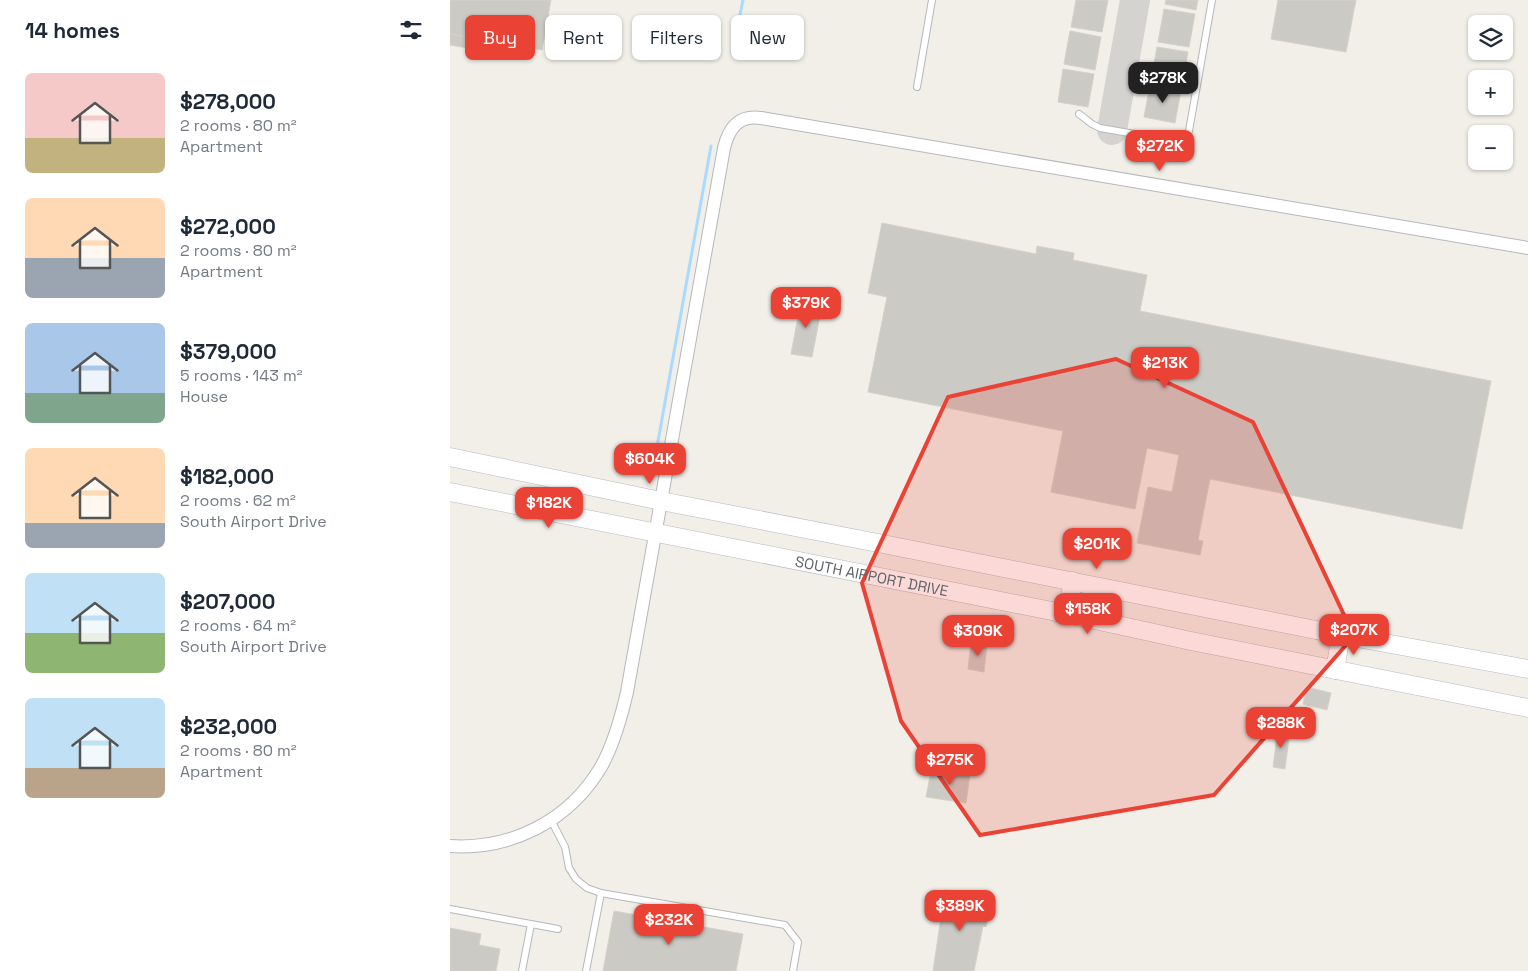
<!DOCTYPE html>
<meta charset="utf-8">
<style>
:root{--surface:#fff;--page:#f2f2f3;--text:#1f2937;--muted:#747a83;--accent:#ea4335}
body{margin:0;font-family:"Space Grotesk",sans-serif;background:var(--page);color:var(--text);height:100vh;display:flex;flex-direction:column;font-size:19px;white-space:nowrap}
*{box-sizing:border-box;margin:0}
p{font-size:16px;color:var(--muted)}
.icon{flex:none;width:28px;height:28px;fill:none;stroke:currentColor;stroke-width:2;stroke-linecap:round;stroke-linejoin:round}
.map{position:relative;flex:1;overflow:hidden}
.panel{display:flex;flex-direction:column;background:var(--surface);width:450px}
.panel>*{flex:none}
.banner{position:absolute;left:15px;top:15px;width:475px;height:45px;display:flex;gap:10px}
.tools{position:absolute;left:1018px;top:15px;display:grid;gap:10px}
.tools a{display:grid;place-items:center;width:45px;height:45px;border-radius:8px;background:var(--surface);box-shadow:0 1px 4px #0004;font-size:25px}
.price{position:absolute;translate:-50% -42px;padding:0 11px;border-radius:10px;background:var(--accent);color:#fff;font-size:16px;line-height:32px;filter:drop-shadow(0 1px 2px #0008)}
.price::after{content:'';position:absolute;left:50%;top:30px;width:15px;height:11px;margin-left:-8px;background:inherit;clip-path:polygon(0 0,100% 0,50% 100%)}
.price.on{background:#222;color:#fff}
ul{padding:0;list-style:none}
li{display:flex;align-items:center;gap:15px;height:125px;padding:0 25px}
li span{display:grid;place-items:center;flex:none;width:140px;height:100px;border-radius:8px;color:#555}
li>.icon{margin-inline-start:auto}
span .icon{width:60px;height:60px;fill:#fffc;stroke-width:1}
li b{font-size:21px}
h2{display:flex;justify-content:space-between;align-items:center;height:60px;padding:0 25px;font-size:21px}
.pill{padding:0 18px;border-radius:8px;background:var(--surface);box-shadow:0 1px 4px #0004;font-size:18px;line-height:45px}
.pill.on{background:var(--accent);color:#fff}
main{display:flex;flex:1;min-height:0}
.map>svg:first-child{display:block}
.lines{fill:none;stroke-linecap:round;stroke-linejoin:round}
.stream{stroke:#aadaff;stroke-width:3}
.taxiway{stroke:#d4d3d0;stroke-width:30}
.building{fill:#cccac5;stroke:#d6d1c6}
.lane-casing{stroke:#b5b8bc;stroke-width:8}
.street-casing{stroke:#b5b8bc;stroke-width:14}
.secondary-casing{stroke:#b6babf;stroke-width:19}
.lane{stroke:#fff;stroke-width:6}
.street{stroke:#fff;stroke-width:12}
.secondary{stroke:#fff;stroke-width:18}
.marked{fill:#ea4335;fill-opacity:0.2;stroke:#ea4335;stroke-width:4;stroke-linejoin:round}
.labels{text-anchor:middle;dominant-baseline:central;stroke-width:4.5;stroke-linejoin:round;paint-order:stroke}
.street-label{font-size:15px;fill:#5f6368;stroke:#fff}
</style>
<main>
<section class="panel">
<h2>14 homes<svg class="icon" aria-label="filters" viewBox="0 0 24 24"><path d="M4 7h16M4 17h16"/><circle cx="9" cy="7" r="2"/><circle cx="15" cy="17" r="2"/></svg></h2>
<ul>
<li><span style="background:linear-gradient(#f6c9c9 65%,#c2b280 0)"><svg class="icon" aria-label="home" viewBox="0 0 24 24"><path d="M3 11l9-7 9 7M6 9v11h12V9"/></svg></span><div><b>$278,000</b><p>2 rooms · 80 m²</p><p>Apartment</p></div></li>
<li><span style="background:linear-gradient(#ffd9b3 60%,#9aa5b1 0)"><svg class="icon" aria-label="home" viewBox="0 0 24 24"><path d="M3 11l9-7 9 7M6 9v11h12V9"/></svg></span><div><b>$272,000</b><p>2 rooms · 80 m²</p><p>Apartment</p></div></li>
<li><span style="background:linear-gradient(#a9c7e8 70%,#7fa58c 0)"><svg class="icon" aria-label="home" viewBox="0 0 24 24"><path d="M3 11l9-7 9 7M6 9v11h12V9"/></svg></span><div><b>$379,000</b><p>5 rooms · 143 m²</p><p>House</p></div></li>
<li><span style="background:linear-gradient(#ffd9b3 75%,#9aa5b1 0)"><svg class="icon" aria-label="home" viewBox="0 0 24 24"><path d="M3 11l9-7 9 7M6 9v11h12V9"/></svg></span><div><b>$182,000</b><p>2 rooms · 62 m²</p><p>South Airport Drive</p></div></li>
<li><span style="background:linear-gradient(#bfe0f5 60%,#8fb573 0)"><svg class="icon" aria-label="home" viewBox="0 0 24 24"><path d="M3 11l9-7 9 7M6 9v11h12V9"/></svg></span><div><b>$207,000</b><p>2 rooms · 64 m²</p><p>South Airport Drive</p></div></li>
<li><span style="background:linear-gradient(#bfe0f5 70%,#b9a48a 0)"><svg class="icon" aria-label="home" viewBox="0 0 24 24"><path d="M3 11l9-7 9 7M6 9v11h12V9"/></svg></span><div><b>$232,000</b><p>2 rooms · 80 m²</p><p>Apartment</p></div></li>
</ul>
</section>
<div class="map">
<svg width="1078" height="971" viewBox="0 0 1078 971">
<rect width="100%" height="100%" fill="#f1efe8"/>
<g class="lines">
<!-- stream -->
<g class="stream">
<path d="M282,52L293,0"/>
<path d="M205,458L261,146"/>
</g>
<!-- taxiway -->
<path class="taxiway" d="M662,130L685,0"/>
</g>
<!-- building -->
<g class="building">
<path d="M0,0H101L92,50L0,34Z"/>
<path d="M626,0H658L652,32L621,27Z"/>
<path d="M716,0H748L746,10L715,4Z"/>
<path d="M828,0H906L896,52L821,39Z"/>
<path d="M714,9L745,14L739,47L708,42Z"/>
<path d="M620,31L651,37L645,70L614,64Z"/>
<path d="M0,34L77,47L76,58L0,45Z"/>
<path d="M707,47L738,52L732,85L701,80Z"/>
<path d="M613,69L644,74L638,107L608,102Z"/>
<path d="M700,85L731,90L725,123L694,117Z"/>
<path d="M432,223L586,254L587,246L624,253L623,260L697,275L690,311L1041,381L1012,529L760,479L748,540L753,541L750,555L687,543L698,487L722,492L729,455L697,448L685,509L601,492L613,431L418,392L437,297L418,293Z"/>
<path d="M351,301L372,305L362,357L341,354Z"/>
<path d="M521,643L537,645L534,672L518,669Z"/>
<path d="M857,687L881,693L877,710L853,704Z"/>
<path d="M828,729L840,731L835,769L823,767Z"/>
<path d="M511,766L521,767L516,803L476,797L481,771L510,775Z"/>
<path d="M495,890L541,899L536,927L533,926L524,971H483Z"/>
<path d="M164,911L293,934L286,971H153Z"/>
<path d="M0,928L31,934L29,945L50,949L46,971H0Z"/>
</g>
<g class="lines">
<!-- lane casing -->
<g class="lane-casing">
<g id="lane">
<path d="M467,87L482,0"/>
<path d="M629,114L642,124L650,128L685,134L700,139L719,143H727L736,138L739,131L762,0"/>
<path d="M101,820L115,847L119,868L126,879L137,888L151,893"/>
<path d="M0,909L108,929"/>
<path d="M72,971L81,924"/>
<path d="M136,971L151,893L335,925L348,942L343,971"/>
</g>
</g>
<!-- street casing -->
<g class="street-casing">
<path id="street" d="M0,846C61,850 119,821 151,767C164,744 171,718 177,692L274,148C279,128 288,115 311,118L1078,248"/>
</g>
<!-- secondary casing -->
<g class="secondary-casing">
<g id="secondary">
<path d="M0,457L211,501L428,543L891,635L1078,669"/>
<path id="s1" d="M0,492L617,614L741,641L1078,708"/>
<path d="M617,614L623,581"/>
<path d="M885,670L891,635"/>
</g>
</g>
<!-- lane -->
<use href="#lane" class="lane"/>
<!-- street -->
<use href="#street" class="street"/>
<!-- secondary -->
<use href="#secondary" class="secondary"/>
</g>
<!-- marked area -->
<path class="marked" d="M666,359L803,422L904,636L764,795L530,835L451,721L412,583L498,397Z"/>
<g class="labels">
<!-- street labels -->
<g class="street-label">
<text stroke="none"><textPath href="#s1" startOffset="430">SOUTH AIRPORT DRIVE</textPath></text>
</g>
</g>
</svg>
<div class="tools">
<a><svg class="icon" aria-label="layers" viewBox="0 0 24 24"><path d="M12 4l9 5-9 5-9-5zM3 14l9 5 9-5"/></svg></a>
<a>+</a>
<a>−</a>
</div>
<b class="price on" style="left:713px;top:104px">$278K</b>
<b class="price" style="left:710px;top:172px">$272K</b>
<b class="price" style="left:356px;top:329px">$379K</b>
<b class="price" style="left:715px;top:389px">$213K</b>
<b class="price" style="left:200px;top:485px">$604K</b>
<b class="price" style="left:99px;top:529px">$182K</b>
<b class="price" style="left:647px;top:570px">$201K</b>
<b class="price" style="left:638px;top:635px">$158K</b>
<b class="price" style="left:904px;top:656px">$207K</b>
<b class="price" style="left:528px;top:657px">$309K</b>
<b class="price" style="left:831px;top:749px">$288K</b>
<b class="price" style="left:500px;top:786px">$275K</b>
<b class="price" style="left:510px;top:932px">$389K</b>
<b class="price" style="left:219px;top:946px">$232K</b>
<div class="banner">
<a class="pill on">Buy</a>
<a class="pill">Rent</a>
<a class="pill">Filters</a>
<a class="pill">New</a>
</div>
</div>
</main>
